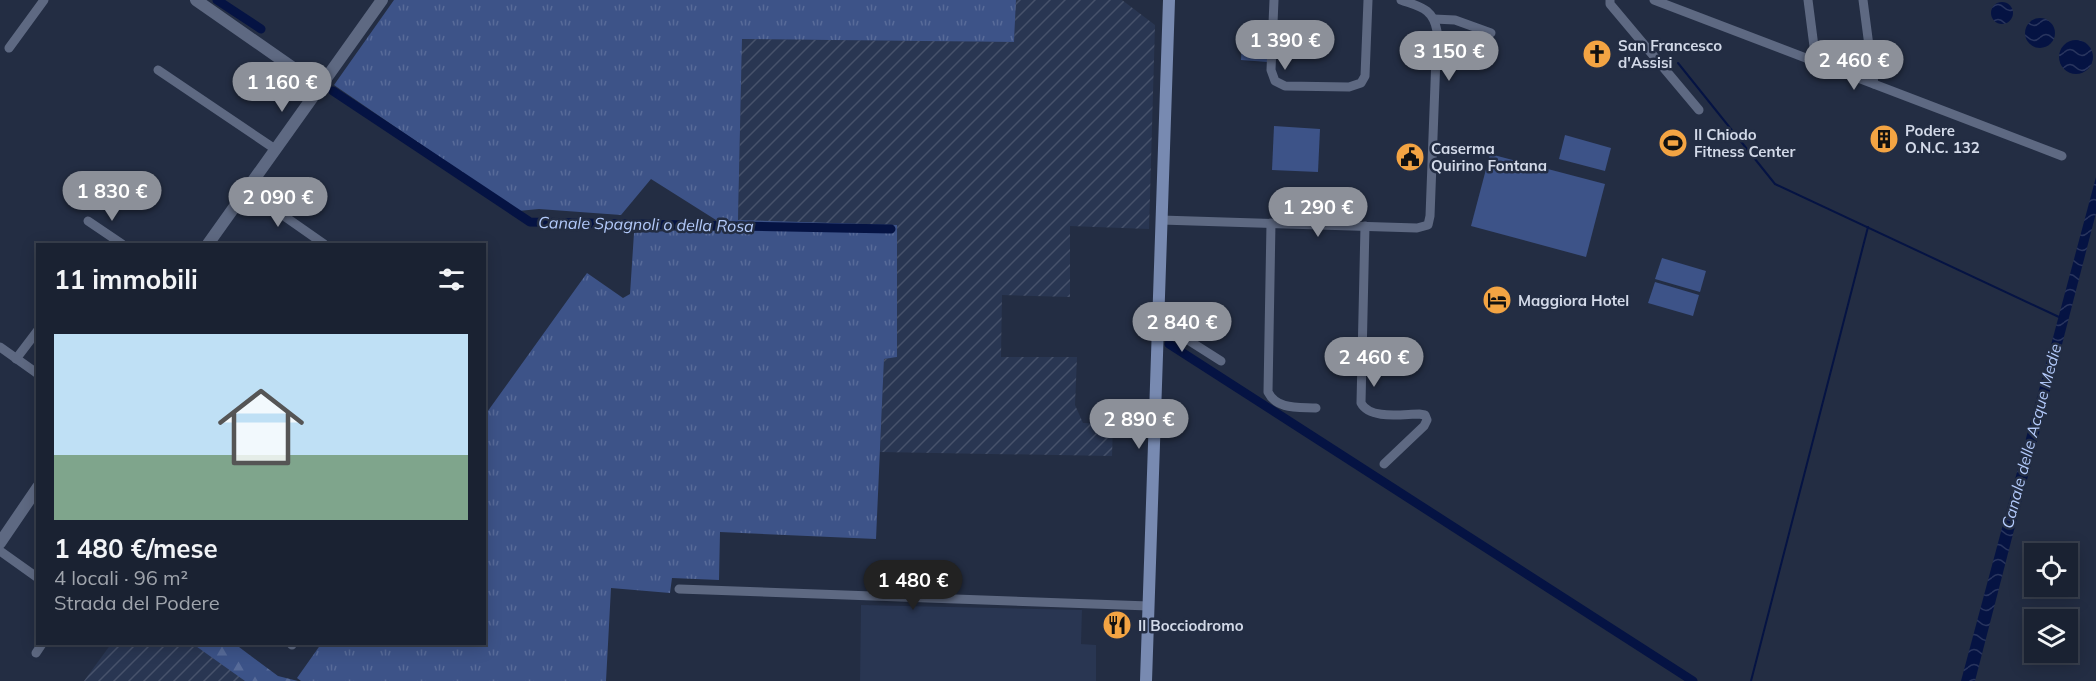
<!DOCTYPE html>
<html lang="it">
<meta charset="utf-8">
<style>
:root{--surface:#1a2232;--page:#272f3e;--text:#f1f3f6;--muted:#9fa4ac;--line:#383f4d;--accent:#8c9099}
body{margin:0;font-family:Mulish,sans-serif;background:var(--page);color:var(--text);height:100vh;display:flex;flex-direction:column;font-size:22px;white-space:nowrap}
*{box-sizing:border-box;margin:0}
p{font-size:20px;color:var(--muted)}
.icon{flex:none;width:33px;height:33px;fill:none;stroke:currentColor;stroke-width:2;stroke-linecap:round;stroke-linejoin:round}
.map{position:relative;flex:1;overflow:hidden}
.drawer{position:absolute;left:36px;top:243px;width:450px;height:402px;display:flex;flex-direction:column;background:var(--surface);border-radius:0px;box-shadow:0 3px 15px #0003,0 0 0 2px var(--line)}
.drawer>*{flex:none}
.buttons{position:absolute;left:2024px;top:543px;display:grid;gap:12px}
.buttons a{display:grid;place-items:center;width:54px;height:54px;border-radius:0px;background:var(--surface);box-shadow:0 3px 15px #0003,0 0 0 2px var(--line);font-size:30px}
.price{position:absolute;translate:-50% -51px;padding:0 14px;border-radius:21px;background:var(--accent);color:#fff;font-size:20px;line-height:39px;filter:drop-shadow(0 2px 3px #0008)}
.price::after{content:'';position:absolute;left:50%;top:36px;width:18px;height:14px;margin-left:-9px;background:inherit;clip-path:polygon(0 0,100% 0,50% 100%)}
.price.on{background:#222;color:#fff}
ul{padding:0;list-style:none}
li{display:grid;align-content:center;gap:12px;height:318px;padding:0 18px}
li+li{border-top:2px solid var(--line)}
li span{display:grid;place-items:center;height:186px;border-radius:0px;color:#555}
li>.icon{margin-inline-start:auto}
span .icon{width:108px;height:108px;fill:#fffc;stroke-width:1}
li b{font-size:26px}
h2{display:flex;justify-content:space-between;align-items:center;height:72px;padding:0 18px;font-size:26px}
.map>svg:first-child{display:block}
.built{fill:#293652}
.industrial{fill:url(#industrial-furrows)}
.grass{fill:url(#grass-tufts)}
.forest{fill:url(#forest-firs)}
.park{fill:#3d5388}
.water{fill:url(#water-waves)}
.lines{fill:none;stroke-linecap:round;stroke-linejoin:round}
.stream{stroke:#051343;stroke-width:2}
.canal{stroke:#051343;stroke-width:9}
.minor{stroke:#5e6982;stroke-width:9}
.tertiary{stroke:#5e6982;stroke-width:12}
.secondary{stroke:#788ab1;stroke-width:12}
.labels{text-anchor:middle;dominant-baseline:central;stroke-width:5;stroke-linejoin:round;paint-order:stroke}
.poi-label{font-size:15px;font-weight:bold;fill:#d2d9e8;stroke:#232d43;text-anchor:start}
.water-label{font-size:16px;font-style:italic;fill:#b3cafb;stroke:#232d43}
</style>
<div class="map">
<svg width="2096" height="681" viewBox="0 0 2096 681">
<defs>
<pattern id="industrial-furrows" width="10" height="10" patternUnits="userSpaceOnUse" patternTransform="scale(1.5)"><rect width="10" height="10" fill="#293652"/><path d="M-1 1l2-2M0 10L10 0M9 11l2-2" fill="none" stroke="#47526b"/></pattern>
<pattern id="grass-tufts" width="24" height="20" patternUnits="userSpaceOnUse" patternTransform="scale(1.5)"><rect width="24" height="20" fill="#3d5388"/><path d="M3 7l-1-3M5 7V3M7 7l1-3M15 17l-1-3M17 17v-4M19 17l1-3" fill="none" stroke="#586b99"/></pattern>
<pattern id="forest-firs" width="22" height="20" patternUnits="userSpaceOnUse" patternTransform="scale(1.5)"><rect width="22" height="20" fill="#3c5388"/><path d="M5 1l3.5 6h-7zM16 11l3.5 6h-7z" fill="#576b99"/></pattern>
<pattern id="water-waves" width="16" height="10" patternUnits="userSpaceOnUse" patternTransform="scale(1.5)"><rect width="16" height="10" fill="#051343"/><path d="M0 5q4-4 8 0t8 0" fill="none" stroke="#29355e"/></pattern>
</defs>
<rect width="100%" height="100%" fill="#232d43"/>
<!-- built -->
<path class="built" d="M861,605L1082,610L1081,644L1096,645V681H860Z"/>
<!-- industrial -->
<g class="industrial">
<path d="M1016,0H1122L1155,25L1149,229L1070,226V297L1002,295L1001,357H1077L1075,405L1083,423L1113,424L1112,456L880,452L884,359L897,357L738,220L742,39L1014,42Z"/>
<path d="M111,644H201L254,681H84Z"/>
</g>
<!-- grass -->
<g class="grass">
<path d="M394,0H1016L1014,42L742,39L738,220L897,225V357L884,359L876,539L720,532L719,580L672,578L670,593L611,588L606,681H301L297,678L321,644H484L485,415L587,273L623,298L630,294L634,233L685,230L716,231V220L651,179L621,215L539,209L518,211L334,85Z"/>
<path d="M1243,24L1270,26L1268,62L1241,60Z"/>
</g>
<!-- forest -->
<path class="forest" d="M193,644H235L278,676L298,681H245Z"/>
<!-- park -->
<g class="park">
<path d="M1274,126L1320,129L1318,172L1272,170Z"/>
<path d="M1565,135L1611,148L1605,171L1559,159Z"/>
<path d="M1490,154L1605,184L1586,257L1471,226Z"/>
<path d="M1662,258L1706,271L1700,292L1655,279Z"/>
<path d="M1655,282L1699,295L1693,316L1648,303Z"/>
</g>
<!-- water -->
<g class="water">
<circle cx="2002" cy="13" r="11"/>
<circle cx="2040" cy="33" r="15"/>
<circle cx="2076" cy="57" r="17"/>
<path d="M2096,177V213L1975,681H1961Z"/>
</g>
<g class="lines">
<!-- stream -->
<g class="stream">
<path d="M1678,63L1775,184L2059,317"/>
<path d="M1751,681L1868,227"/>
</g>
<!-- canal -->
<g class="canal">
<path d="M217,0L261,29"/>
<path d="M333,91L530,222L891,229"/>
<path d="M1169,344L1693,681"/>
</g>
<!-- minor -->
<g class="minor">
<path d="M1274,0L1271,70L1275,81L1285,86L1349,87L1361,83L1365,76L1368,0"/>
<path d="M1610,0V4L1699,110"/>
<path d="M1654,0L2062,156"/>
<path d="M1808,0L1816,62"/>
<path d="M1863,0L1874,84"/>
<path d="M1434,19L1455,20L1491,33"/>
<path d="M9,48L44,0"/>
<path d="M158,70L275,149"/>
<path d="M247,190L324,244"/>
<path d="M1161,220L1417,228L1428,225L1430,216L1437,31C1433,8 1420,7 1401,0"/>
<path d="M88,221L122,244"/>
<path d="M1271,223L1268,392C1277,410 1298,407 1316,408"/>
<path d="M1365,226L1361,403C1370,420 1403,414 1419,414L1425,415L1427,420L1424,426L1384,464"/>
<path d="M1158,321L1221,361"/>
<path d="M0,347L38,374"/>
<path d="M16,359L38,330"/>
<path d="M0,551L38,578"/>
<path d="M679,589L1149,606"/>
<path d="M291,644L292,645"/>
<path d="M36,653L42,644"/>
</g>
<!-- tertiary -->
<g class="tertiary">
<path d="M196,0L319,86"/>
<path d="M208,244L382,0"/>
<path d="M0,543L38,487"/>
</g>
<!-- secondary -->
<path class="secondary" d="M1146,681L1169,0"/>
</g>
<!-- icons -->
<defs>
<g id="church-disc" transform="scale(1.5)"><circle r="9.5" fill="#f3a443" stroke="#232d43"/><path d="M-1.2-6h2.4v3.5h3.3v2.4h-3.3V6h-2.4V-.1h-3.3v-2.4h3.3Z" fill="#111"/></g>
<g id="building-disc" transform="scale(1.5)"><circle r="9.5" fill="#f3a443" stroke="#232d43"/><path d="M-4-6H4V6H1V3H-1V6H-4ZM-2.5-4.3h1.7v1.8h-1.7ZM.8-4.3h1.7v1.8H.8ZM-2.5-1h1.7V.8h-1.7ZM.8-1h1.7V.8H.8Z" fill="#111"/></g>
<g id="stadium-disc" transform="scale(1.5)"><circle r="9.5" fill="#f3a443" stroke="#232d43"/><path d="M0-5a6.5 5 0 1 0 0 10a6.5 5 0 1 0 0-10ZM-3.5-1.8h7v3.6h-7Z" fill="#111"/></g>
<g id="civic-disc" transform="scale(1.5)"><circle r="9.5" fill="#f3a443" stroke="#232d43"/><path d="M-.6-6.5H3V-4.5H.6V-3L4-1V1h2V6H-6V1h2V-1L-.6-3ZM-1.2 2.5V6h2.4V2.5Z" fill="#111"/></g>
<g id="hotel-disc" transform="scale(1.5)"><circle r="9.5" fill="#f3a443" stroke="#232d43"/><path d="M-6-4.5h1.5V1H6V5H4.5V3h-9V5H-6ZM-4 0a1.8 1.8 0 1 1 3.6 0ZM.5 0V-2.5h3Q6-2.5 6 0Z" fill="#111"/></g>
<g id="restaurant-disc" transform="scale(1.5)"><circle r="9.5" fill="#f3a443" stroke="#232d43"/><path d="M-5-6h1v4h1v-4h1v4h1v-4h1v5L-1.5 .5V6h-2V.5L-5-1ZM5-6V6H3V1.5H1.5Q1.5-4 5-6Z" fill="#111"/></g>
</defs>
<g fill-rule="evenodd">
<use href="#church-disc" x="1597" y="54"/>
<use href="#building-disc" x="1884" y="139"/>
<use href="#stadium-disc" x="1673" y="143"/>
<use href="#civic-disc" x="1410" y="157"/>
<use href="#hotel-disc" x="1497" y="300"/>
<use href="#restaurant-disc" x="1117" y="625"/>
</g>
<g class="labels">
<!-- poi labels -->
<g class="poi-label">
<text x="1618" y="45">San Francesco<tspan x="1618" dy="17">d'Assisi</tspan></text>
<text x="1905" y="130">Podere<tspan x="1905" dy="17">O.N.C. 132</tspan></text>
<text x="1694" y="134">Il Chiodo<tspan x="1694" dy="17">Fitness Center</tspan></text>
<text x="1431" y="148">Caserma<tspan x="1431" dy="17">Quirino Fontana</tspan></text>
<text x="1518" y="300">Maggiora Hotel</text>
<text x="1138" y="625">Il Bocciodromo</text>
</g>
<!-- water labels -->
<g class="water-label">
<text transform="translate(646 224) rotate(1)">Canale Spagnoli o della Rosa</text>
<text transform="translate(2031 436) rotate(-75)">Canale delle Acque Medie</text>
</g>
</g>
</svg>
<div class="buttons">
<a><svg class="icon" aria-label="locate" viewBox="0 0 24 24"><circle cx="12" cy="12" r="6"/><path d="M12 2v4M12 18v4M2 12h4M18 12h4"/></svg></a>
<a><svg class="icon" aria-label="layers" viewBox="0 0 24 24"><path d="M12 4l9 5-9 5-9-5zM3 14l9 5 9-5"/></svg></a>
</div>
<b class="price" style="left:1285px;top:71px">1 390 €</b>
<b class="price" style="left:1449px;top:82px">3 150 €</b>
<b class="price" style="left:1854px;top:91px">2 460 €</b>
<b class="price" style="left:282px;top:113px">1 160 €</b>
<b class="price" style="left:112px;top:222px">1 830 €</b>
<b class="price" style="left:278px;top:228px">2 090 €</b>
<b class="price" style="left:1318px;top:238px">1 290 €</b>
<b class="price" style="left:1182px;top:353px">2 840 €</b>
<b class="price" style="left:1374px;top:388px">2 460 €</b>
<b class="price" style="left:1139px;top:450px">2 890 €</b>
<b class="price on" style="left:913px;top:611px">1 480 €</b>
<section class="drawer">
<h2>11 immobili<svg class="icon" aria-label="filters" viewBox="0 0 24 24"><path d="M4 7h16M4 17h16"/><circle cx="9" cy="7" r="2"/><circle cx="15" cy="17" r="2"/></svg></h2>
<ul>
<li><span style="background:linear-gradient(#bfe0f5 65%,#7fa58c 0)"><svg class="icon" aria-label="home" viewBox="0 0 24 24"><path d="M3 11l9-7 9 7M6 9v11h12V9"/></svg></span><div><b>1 480 €/mese</b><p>4 locali · 96 m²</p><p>Strada del Podere</p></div></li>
</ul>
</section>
</div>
